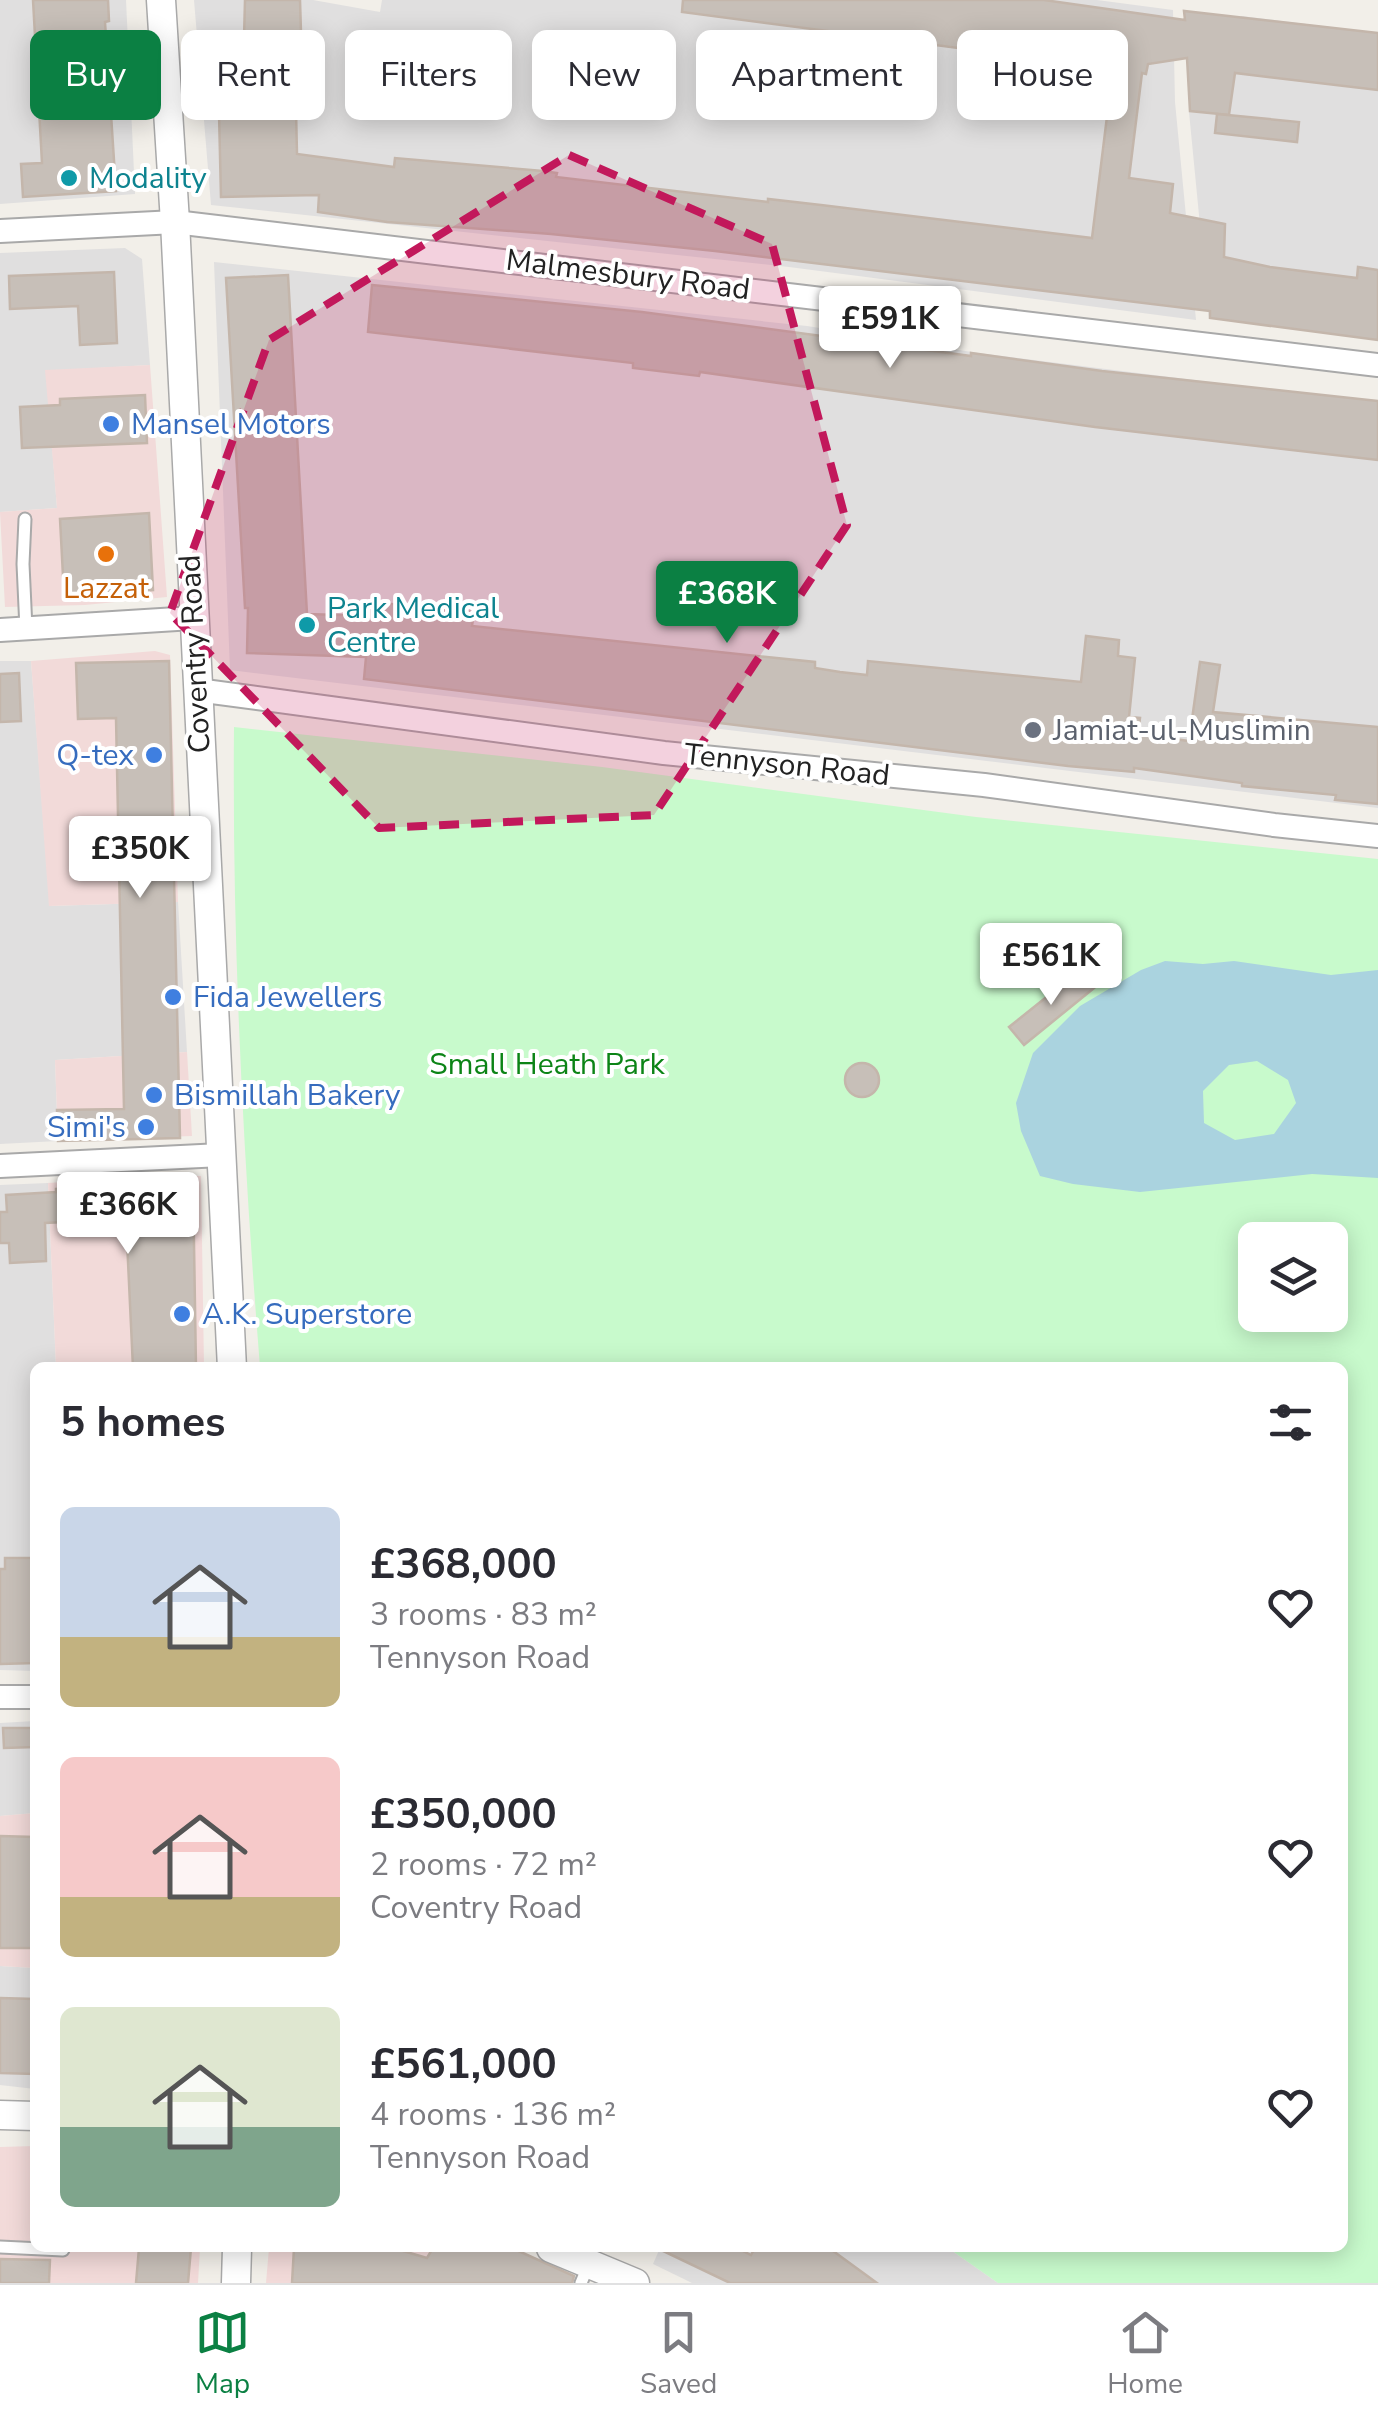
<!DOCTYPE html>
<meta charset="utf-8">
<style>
:root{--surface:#fff;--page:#f7f7f7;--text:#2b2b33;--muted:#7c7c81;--line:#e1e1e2;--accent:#0b8043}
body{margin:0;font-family:"Nunito Sans",sans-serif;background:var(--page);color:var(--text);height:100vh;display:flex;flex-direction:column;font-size:38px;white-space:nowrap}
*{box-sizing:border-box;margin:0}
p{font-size:32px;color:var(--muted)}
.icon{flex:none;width:55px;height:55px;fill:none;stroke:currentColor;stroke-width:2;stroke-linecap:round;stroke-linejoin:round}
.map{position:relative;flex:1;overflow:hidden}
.drawer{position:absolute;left:30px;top:1362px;width:1318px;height:890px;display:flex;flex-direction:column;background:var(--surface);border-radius:15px;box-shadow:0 5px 25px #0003}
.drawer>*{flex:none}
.top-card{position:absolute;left:30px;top:30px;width:1320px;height:90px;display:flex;gap:20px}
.tools{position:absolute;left:1238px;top:1222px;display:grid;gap:20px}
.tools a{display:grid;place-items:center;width:110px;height:110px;border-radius:15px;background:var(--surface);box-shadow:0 5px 25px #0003;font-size:50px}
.price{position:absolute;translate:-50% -85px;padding:0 22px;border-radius:10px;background:#fff;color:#222;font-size:32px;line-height:65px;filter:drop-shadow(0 2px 5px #0008)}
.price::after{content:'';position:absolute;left:50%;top:60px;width:30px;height:22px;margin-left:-15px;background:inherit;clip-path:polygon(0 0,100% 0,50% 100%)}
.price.current{background:var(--accent);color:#fff}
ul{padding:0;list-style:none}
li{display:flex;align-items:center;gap:30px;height:250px;padding:0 30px}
li span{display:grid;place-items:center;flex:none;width:280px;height:200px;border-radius:15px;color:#555}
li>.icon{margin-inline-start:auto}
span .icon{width:120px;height:120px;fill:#fffc;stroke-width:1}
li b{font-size:42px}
h2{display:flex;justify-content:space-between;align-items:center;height:120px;padding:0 30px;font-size:42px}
.tag{padding:0 35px;border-radius:15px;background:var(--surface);box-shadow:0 5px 25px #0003;font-size:35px;line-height:90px}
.tag.current{background:var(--accent);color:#fff}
.menu{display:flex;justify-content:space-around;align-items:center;height:140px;border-top:2px solid var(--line);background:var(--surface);font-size:28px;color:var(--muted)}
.menu a{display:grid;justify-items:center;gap:5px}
.menu .current{color:var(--accent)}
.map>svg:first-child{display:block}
.residential{fill:#e0dfdf}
.commercial{fill:#f2dad9}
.park{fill:#c8facc;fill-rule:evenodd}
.water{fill:#aad3df;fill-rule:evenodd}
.building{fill:#c7bfb8;stroke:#c4b6ab;stroke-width:2.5}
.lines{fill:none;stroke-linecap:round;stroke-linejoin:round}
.service-casing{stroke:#a9a9a9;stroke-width:15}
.minor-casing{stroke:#a9a9a9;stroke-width:26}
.tertiary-casing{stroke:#a9a9a9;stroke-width:31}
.service{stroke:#fff;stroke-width:11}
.minor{stroke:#fff;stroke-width:22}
.tertiary{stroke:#fff;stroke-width:28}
.marked{fill:#c2185b;fill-opacity:0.2;stroke:#c2185b;stroke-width:8;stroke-dasharray:20 12;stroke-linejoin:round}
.culture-dot{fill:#0f9aa8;stroke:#fff;stroke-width:4}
.shop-dot{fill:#3f7fe0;stroke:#fff;stroke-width:4}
.food-dot{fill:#e8710a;stroke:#fff;stroke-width:4}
.worship-dot{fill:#6b7280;stroke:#fff;stroke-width:4}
.labels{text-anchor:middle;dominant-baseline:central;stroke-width:8;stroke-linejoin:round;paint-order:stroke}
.culture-label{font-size:30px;fill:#0d838f;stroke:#fff;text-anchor:start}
.street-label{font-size:30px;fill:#222;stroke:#fff}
.shop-label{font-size:30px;fill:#366cbe;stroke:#fff;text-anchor:start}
.food-label{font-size:30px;fill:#c56008;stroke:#fff}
.worship-label{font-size:30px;fill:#5b616d;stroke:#fff;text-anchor:start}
.park-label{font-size:30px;fill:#0c8416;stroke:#fff}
</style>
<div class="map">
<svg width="1378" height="2283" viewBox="0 0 1378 2283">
<rect width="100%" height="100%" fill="#f2efe9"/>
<!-- residential -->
<g class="residential">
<path d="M0,0H126L135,194L0,204Z"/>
<path d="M194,0H313L380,12L382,0H1097L1173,10L1175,102L1196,320L789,267L211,205Z"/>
<path d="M1241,16L1378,33V340L1209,318L1189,112L1230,114Z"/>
<path d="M125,248L142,259L150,365L46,371L57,508L0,512V253Z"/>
<path d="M214,262L807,326L978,353L1378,403V808L230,670Z"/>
<path d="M0,661H31L50,906L178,902L187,1052L55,1060L58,1141L0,1144Z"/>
<path d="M48,1183L56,1367L35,1368V1671L0,1670V1185Z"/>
<path d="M35,1721V1813L0,1816V1723Z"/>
<path d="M0,1966L35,1968V2089L0,2085Z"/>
<path d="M660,2248H948L998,2283H692L653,2264Z"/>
</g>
<!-- commercial -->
<g class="commercial">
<path d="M150,365L167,597L85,605L5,607L0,512L57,508L45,370Z"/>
<path d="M155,651L170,655L178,902L49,906L31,661Z"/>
<path d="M187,1052L192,1136L58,1141L55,1060Z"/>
<path d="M153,1176H201L204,1367H56L48,1183Z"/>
<path d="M35,1813V1968L0,1966V1816Z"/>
<path d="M35,2146V2248H200L198,2283H0V2147Z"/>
<path d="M269,2248H432L416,2283H266Z"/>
</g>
<!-- park -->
<path class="park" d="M234,727L602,767L976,817L1378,859V2283H998L948,2248H1342V1368L260,1367C243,1154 232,941 234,727ZM1255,1240H1330V1315H1255Z"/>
<!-- water -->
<path class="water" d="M1165,961L1203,964L1234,961L1331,975L1378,970V1178L1312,1174L1140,1192L1073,1184L1040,1176L1021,1131L1016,1103L1033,1053L1080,1006L1141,970ZM1257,1061L1288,1080L1296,1103L1274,1134L1235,1140L1204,1123L1203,1091L1229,1065Z"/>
<!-- building -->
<g class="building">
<path d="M33,0H108L109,21L105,22L116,191L23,197L21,164L42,163Z"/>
<path d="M245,0H300L302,65H295L297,154L394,167L395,158L543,171L557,173L556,177L768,202V199L821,205L1092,238L1113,68L682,12L683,0H1044L1185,20L1184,11L1378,33V90L1235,73L1229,115L1190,111L1187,58L1148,64L1146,74L1142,73L1129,178L1173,184L1170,213L1225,224L1224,257L1270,267L1357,278L1358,267L1378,270V340L1210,318V311L715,251L551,234L387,222L318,212L319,195L221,197L218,71L238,70L237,38H244Z"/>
<path d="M1217,114L1299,122L1297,142L1215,133Z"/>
<path d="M114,272L117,343L80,345L78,306L10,309L9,276Z"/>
<path d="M288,275L307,614L371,616L372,602L474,612L472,626L815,662V668L840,672L867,675L868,661L1081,682L1086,636L1119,640L1118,656L1135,658L1129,717L1140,718L1138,734L1189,741L1200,662L1220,665L1213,712L1378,727V804L1335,800L1336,795L1242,786V783L1134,768V772L1068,766L364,679L366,657L247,653L248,608H245L226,278Z"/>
<path d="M372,285L642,312L971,356V353L1102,371L1378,401V460L1095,427L700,372L699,376L633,368V363L368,332Z"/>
<path d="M145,395L147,443L22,448L20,407L60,405V399Z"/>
<path d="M149,513L153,590L64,595L60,519Z"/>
<path d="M169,661L180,1138L58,1141L57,1110L124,1109L116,718L78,719L76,663Z"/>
<path d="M19,673L21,721L0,722V674Z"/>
<path d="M1079,971L1094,988L1024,1045L1009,1027Z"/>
<circle cx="862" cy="1080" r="17"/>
<path d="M193,1182L196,1368H133L126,1219L45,1223L46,1261L10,1263L9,1243H0V1212H7L6,1195L56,1192V1189Z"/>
<path d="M5,1558H35V1663L0,1664V1569H5Z"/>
<path d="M3,1728H35V1747L4,1748Z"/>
<path d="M0,1836L35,1837V1948H0Z"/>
<path d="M0,1998L35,1999V2074L0,2073Z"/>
<path d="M139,2248H191L188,2283H136Z"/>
<path d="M294,2248H393L427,2258L433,2248H512L574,2276L572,2283H292Z"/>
<path d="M657,2248H737L751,2255L755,2248H829L877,2283H730Z"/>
<path d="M0,2259L50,2260L49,2283H0Z"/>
</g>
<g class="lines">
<!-- service casing -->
<g class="service-casing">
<g id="service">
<path d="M25,519L23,564L26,629"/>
<path d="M0,2247L63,2250"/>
<path d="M581,2283L589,2264"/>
</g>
</g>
<!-- minor casing -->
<g class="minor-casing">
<g id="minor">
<path d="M0,231L175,222L1378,365"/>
<path d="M0,630L193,618"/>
<path d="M197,690L664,753L984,785L1274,825L1378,836"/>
<path d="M0,1166L221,1155"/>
<path d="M0,1697H35"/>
</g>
</g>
<!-- tertiary casing -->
<g class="tertiary-casing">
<g id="tertiary">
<path d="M161,0L175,222L232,1368"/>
<path d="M0,2115L35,2116"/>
<path d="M551,2248L635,2283"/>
<path d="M236,2283L237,2248"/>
</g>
</g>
<!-- service -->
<use href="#service" class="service"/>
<!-- minor -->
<use href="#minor" class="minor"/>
<!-- tertiary -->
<use href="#tertiary" class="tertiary"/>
</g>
<!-- marked area -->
<path class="marked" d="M569,155L772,244L847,525L654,815L379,828L170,613L269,340Z"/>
<!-- markers -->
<g class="culture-dot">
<circle cx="69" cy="178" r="10"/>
<circle cx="307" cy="625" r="10"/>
</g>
<g class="shop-dot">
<circle cx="111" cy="424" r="10"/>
<circle cx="154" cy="755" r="10"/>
<circle cx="173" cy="997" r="10"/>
<circle cx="154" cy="1095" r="10"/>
<circle cx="146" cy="1127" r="10"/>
<circle cx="182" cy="1314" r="10"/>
</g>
<circle class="food-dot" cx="106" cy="554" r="10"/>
<circle class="worship-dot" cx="1033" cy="730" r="10"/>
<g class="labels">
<!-- culture labels -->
<g class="culture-label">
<text x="89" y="178">Modality</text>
<text x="327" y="608">Park Medical<tspan x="327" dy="34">Centre</tspan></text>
</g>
<!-- street labels -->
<g class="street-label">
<text transform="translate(628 275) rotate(7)">Malmesbury Road</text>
<text transform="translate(195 654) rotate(-93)">Coventry Road</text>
<text transform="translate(787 765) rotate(6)">Tennyson Road</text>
</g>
<!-- shop labels -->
<g class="shop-label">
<text x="131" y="424">Mansel Motors</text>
<text x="134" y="755" text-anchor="end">Q-tex</text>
<text x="193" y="997">Fida Jewellers</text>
<text x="174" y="1095">Bismillah Bakery</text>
<text x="126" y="1127" text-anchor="end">Simi's</text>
<text x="202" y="1314">A.K. Superstore</text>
</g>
<!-- food labels -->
<g class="food-label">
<text x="106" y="588">Lazzat</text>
</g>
<!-- worship labels -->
<g class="worship-label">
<text x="1053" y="730">Jamiat-ul-Muslimin</text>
</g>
<!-- park labels -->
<g class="park-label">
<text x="547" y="1064">Small Heath Park</text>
</g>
</g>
</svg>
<div class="tools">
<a><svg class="icon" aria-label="layers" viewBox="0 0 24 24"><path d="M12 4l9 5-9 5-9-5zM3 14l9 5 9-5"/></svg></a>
</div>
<b class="price" style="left:890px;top:371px">£591K</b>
<b class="price current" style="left:727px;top:646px">£368K</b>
<b class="price" style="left:140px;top:901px">£350K</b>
<b class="price" style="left:1051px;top:1008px">£561K</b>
<b class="price" style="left:128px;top:1257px">£366K</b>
<div class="top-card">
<a class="tag current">Buy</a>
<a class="tag">Rent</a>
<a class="tag">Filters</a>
<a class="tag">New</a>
<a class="tag">Apartment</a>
<a class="tag">House</a>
</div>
<section class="drawer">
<h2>5 homes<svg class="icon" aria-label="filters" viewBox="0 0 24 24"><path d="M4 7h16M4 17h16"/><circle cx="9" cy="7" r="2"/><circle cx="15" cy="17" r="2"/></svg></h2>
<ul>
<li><span style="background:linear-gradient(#c9d6e8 65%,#c2b280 0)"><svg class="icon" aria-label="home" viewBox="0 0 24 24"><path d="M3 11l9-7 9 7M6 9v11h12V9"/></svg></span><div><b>£368,000</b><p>3 rooms · 83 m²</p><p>Tennyson Road</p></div><svg class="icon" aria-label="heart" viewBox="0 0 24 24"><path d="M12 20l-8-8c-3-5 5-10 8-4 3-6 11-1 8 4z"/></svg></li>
<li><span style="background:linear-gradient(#f6c9c9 70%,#c2b280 0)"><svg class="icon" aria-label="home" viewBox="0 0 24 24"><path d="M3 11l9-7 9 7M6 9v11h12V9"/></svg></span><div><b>£350,000</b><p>2 rooms · 72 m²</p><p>Coventry Road</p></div><svg class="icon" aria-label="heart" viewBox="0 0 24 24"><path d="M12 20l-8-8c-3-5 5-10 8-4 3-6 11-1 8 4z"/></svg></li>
<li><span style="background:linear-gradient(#dfe7d0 60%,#7fa58c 0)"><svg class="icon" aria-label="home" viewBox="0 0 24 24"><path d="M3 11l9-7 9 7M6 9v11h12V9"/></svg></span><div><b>£561,000</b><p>4 rooms · 136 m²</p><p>Tennyson Road</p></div><svg class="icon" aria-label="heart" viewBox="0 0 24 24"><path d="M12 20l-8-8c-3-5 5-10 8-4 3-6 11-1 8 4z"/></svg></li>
</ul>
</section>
</div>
<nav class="menu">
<a class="current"><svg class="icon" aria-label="map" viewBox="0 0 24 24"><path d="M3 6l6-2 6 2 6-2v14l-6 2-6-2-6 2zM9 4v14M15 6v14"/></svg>Map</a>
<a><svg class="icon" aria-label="saved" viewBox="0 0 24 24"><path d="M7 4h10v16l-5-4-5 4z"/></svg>Saved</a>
<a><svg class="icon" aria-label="home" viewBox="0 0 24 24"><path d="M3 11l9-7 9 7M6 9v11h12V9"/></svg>Home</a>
</nav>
